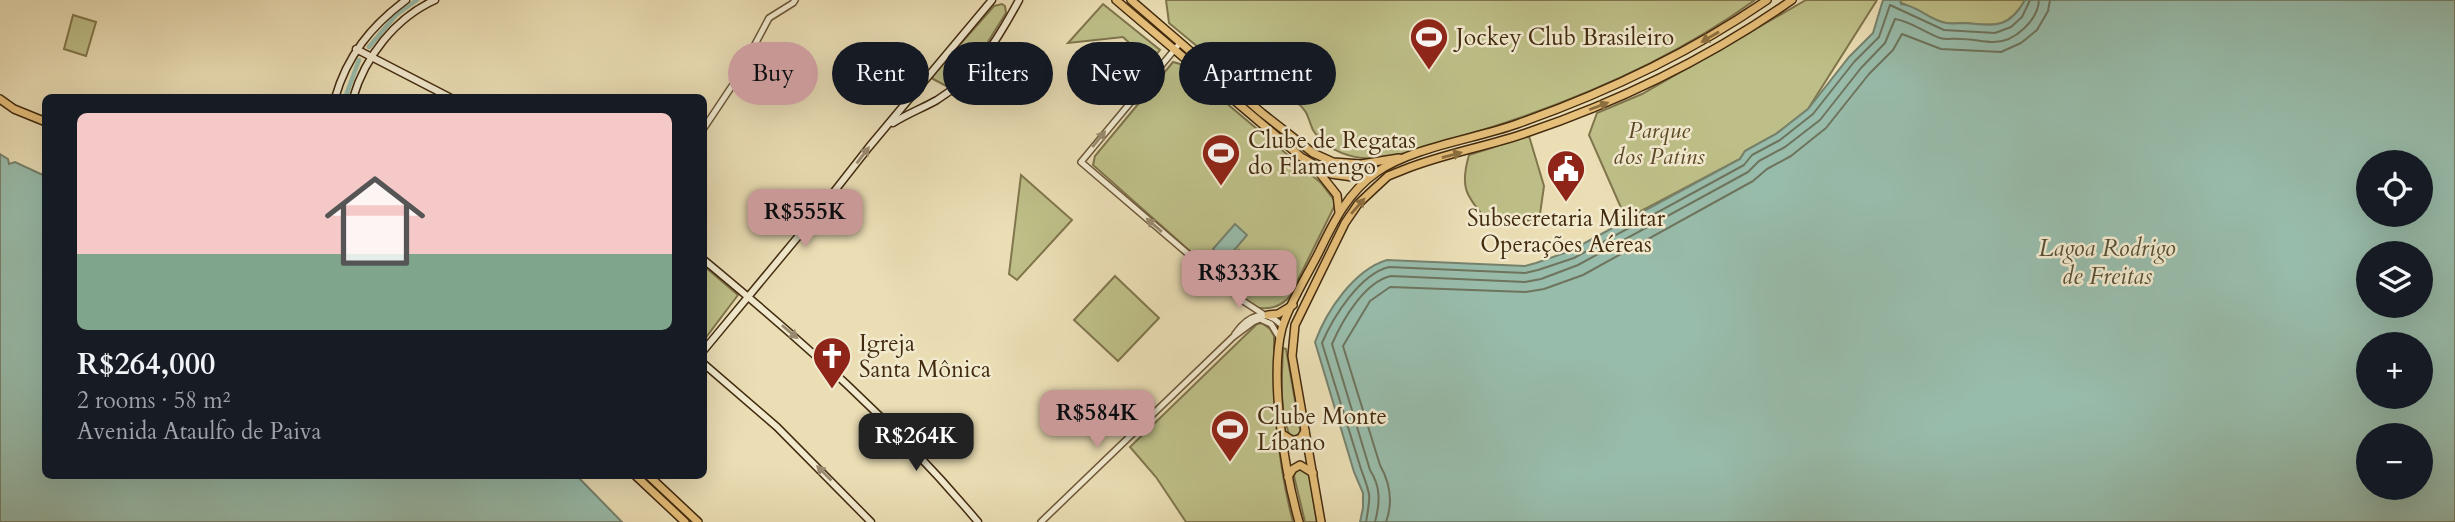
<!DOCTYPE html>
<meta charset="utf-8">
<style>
:root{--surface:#171b24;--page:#20242c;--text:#f1f3f6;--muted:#9ea1a6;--line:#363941;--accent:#c59692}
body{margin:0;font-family:Cardo,serif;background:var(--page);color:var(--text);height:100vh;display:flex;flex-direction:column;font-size:26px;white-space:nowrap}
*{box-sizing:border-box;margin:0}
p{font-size:23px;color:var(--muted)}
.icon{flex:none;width:38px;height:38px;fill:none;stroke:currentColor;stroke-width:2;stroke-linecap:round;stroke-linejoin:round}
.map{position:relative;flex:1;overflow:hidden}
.drawer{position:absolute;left:42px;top:94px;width:665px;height:385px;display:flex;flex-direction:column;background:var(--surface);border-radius:10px;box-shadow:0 7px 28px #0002}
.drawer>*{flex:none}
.guide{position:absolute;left:728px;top:42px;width:665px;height:63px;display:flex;gap:14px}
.tools{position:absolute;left:2356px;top:150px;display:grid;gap:14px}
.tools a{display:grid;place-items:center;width:77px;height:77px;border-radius:50%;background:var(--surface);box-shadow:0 7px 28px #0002;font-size:35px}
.price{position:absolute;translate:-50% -60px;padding:0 16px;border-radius:14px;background:var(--accent);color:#111;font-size:23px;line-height:46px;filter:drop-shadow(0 2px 4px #0008)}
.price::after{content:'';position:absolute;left:50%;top:42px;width:21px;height:16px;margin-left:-10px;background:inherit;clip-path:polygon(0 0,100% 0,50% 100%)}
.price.active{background:#222;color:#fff}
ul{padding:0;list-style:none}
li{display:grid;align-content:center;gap:14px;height:371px;padding:0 35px}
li+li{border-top:2px solid var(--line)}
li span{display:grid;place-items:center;height:217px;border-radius:10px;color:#555}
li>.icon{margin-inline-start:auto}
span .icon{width:126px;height:126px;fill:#fffc;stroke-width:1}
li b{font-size:30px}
.tag{padding:0 24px;border-radius:32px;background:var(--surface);box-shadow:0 7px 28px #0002;font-size:24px;line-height:63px}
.tag.active{background:var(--accent);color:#111}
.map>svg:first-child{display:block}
.green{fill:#bebf88;stroke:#80754c;stroke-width:2}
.water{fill:#98bcab;stroke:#76826d;stroke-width:2;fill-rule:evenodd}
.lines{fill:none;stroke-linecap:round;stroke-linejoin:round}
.shore{stroke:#6e745d;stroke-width:2}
.canal{stroke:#98bcab;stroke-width:4.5}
.tertiary-casing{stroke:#6d5838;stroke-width:8}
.secondary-casing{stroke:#432b0f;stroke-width:9}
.primary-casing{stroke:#432b0f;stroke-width:10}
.trunk-casing{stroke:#432b0f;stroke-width:10}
.tertiary{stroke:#f2eacf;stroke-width:5}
.secondary{stroke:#f2eacf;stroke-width:6}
.primary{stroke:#e6bf7a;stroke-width:7}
.trunk{stroke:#e6bf7a;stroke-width:7}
.oneway{fill:#8c6e3f}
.oneway2{fill:#9a8a6f}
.labels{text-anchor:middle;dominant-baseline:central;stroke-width:5;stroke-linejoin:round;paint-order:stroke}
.poi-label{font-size:23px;fill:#432b0f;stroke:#f2eacf;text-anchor:start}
.park-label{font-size:23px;font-style:italic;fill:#5c4927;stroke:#f2eacf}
.water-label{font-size:24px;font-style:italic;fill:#584f36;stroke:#f2eacf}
</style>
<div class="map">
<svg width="2455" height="522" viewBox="0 0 2455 522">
<rect width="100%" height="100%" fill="#ebdeb5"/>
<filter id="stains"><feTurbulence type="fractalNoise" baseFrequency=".00286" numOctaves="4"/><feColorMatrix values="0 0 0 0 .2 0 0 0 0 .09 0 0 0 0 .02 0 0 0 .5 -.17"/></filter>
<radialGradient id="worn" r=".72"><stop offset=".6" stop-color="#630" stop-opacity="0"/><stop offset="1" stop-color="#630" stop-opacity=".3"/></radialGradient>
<!-- green -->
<g class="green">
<path d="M1166,0H1755C1661,68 1547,113 1435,144C1413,150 1386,161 1362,158C1344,156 1323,147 1313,130C1308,119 1308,110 1297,103C1284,95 1271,96 1257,96L1169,23Z"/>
<path d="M1806,0H1877L1808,109L1776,134L1745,151L1740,159L1626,219L1589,135L1597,113L1642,94Z"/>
<path d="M1900,0H2025C2008,30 1993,25 1963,23C1958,23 1952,24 1946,23C1933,21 1915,8 1901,3Z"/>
<path d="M1002,4L1005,6L1006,13L981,53L948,87L933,79L932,76L994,6Z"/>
<path d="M1103,4L1160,50L1150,62L1123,37L1068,43Z"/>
<path d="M73,15L96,22L86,56L64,49Z"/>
<path d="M1173,62L1180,64L1321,183L1334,200V207L1290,296C1280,308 1268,310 1253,307L1093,165L1095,156Z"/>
<path d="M1529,136L1544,186L1539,221L1486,219C1465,195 1460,186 1469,155Z"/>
<path d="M1021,175L1072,220L1017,280L1009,274Z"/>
<path d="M704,266L738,295L704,340Z"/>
<path d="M1115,276L1159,318L1118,361L1074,320Z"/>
<path d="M1262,323L1270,329L1274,336C1274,402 1276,458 1293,522H1186L1156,477L1130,447L1257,324Z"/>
<path d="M1283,348L1286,349L1300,429V433L1295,437L1289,434C1279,408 1282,375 1283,348Z"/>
<path d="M1300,467L1309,473L1317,522H1305L1294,476V472Z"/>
</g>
<!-- water -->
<g class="water">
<path d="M1883,0H1900L1901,4C1917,5 1929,20 1946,23C1951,24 1958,23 1963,23C1993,25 2008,31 2025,0H2455V522H1360L1363,508V493L1354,472L1315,342C1327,310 1354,270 1387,260L1525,266L1536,263L1570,251L1740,159L1745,151L1776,134L1808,109L1849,57L1873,33ZM2368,163H2420V215H2368ZM2368,254H2420V306H2368ZM2368,345H2420V397H2368ZM2368,436H2420V488H2368Z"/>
<path d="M0,154L8,159L9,164L15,162L45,176L46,476H577L622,522H0Z"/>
<path d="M1235,224L1247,235L1226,260L1213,249Z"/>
<path d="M1239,250L1264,272L1254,285L1229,263Z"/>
</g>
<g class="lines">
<!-- shore -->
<g class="shore">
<path d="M1366,522C1371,494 1371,496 1361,469L1322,343C1333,317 1360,274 1389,267L1525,273L1538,270L1574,258L1744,165L1752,155L1780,140L1813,114L1854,62L1879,37L1890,5L1944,30L1995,33L2011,27L2022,17L2030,0"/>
<path d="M1375,522C1380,503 1381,487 1370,470L1332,344C1342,321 1364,282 1391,276L1525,282L1541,279L1578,265L1748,172L1759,161L1785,147L1820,120L1861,68L1885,43L1895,19C1910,21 1924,32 1940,38C1947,40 1954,38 1961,39C1972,39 1983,42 1994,42C2015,42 2038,20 2039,0"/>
<path d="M1386,522C1393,503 1390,483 1380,465L1343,346L1370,301L1390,287L1526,292L1544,289L1583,275L1753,181L1767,169L1791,156L1826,128L1869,74L1893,50L1902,34L1941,49L2001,52L2021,43L2037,30L2048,11L2050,0"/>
</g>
<!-- canal -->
<g class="canal">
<path d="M369,47L396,15L417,0"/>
<path d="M345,98L359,60"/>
</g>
<!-- tertiary casing -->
<g class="tertiary-casing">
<g id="tertiary">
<path d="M1180,43L1081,162L1243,301L1263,314"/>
<path d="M704,128L736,80L769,18L793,3L795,0"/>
<path d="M1235,334C1248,315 1266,307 1283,327"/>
<path d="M1041,522L1233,337L1253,322L1260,319L1271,324L1279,337"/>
</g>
</g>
<!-- secondary casing -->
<g class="secondary-casing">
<g id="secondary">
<path d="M356,49L451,98"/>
<path d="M335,98C347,56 371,26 406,0"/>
<path d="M353,98C365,57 395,18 435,0"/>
<path d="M893,123C907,114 923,108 937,100C976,76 998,39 1019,0"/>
<path d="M704,260C803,342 895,423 978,522"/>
<path d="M704,350L811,221L869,147L992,0"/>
<path d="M704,364L777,427L871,522"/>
</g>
</g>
<!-- primary casing -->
<g class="primary-casing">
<path id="primary" d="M0,99L14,109L46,122"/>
</g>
<!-- trunk casing -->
<g class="trunk-casing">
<g id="trunk">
<path d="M1116,0L1301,157L1331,174L1367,179"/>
<path d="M1131,0L1262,113L1313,153L1333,162L1361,164L1399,158"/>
<path d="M1314,166L1337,195L1339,212"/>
<path d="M1268,315L1278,314L1293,305"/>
<path d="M1282,434L1293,441L1301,438L1305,431"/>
<path d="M636,476L685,522"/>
<path d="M649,476L698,522"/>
<path d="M1288,477L1293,469L1300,465L1313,473"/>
<path d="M1299,522C1285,472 1269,378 1282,328C1290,302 1307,276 1319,252C1334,221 1348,192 1377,172C1413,147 1475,139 1517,124C1605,93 1690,53 1767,0"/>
<path d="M1321,522L1292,356L1295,325L1345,223L1358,204L1375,188L1388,176L1403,170C1442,154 1485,147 1526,133C1621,101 1709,58 1792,0"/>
</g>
</g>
<!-- tertiary -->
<use href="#tertiary" class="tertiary"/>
<!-- secondary -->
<use href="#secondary" class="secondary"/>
<!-- primary -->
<use href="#primary" class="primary"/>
<!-- trunk -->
<use href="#trunk" class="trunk"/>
</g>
<!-- one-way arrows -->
<defs><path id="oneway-solid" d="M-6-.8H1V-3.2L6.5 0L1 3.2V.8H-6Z" transform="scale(1.75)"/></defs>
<g class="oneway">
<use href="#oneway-solid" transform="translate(1710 37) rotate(150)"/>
<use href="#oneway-solid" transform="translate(1599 106) rotate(-21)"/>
<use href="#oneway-solid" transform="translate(1452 155) rotate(-15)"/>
<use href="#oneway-solid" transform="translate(1358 206) rotate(-49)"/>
</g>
<g class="oneway2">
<use href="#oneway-solid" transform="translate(1099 139) rotate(-51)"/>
<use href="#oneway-solid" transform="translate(863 155) rotate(-53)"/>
<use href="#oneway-solid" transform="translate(1154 225) rotate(-139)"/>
<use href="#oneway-solid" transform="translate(790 332) rotate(40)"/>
<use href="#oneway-solid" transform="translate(824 473) rotate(-135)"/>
</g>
<!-- icons -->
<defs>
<g id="stadium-pin" transform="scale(2.0125)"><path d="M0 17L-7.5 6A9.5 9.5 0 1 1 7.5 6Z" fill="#8f2418" stroke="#f2eacf"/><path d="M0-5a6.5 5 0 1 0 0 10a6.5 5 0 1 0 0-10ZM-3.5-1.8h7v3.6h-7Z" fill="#fff"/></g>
<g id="civic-pin" transform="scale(2.0125)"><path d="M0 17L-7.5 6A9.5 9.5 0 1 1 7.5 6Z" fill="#8f2418" stroke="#f2eacf"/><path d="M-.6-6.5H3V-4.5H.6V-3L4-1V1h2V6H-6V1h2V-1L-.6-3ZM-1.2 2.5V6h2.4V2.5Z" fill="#fff"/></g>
<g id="church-pin" transform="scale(2.0125)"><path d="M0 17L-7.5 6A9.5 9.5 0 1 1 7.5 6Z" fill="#8f2418" stroke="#f2eacf"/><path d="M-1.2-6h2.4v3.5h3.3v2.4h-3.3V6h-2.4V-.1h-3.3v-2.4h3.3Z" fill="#fff"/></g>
</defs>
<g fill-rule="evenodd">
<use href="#stadium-pin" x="1429" y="37"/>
<use href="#stadium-pin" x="1221" y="153"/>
<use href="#civic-pin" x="1566" y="169"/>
<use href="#church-pin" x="832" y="356"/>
<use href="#stadium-pin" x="1230" y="429"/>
</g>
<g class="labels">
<!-- poi labels -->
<g class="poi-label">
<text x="1456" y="37">Jockey Club Brasileiro</text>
<text x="1248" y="140">Clube de Regatas<tspan x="1248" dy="26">do Flamengo</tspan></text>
<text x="1566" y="218" text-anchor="middle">Subsecretaria Militar<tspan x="1566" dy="26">Operações Aéreas</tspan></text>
<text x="859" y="343">Igreja<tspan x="859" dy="26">Santa Mônica</tspan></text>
<text x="1257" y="416">Clube Monte<tspan x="1257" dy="26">Líbano</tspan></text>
</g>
<!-- park labels -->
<g class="park-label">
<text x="1659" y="130">Parque<tspan x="1659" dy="26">dos Patins</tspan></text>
</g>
<!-- water labels -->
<g class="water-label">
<text x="2107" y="248">Lagoa Rodrigo<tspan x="2107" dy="28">de Freitas</tspan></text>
</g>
</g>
<rect width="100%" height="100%" filter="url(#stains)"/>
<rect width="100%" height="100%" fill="url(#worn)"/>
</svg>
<div class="tools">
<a><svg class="icon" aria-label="locate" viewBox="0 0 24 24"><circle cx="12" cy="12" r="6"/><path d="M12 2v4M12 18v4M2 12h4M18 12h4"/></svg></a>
<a><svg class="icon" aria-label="layers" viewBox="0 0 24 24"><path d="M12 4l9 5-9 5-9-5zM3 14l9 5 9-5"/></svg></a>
<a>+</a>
<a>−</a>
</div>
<b class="price" style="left:805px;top:249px">R$555K</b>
<b class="price" style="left:1239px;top:310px">R$333K</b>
<b class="price" style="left:1097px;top:450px">R$584K</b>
<b class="price active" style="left:916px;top:473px">R$264K</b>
<div class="guide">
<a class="tag active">Buy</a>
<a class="tag">Rent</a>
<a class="tag">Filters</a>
<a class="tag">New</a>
<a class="tag">Apartment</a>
</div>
<section class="drawer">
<ul>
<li><span style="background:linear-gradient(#f6c9c9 65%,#7fa58c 0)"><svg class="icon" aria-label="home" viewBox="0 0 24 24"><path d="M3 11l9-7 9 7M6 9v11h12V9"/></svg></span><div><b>R$264,000</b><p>2 rooms · 58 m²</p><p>Avenida Ataulfo de Paiva</p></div></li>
</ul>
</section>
</div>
